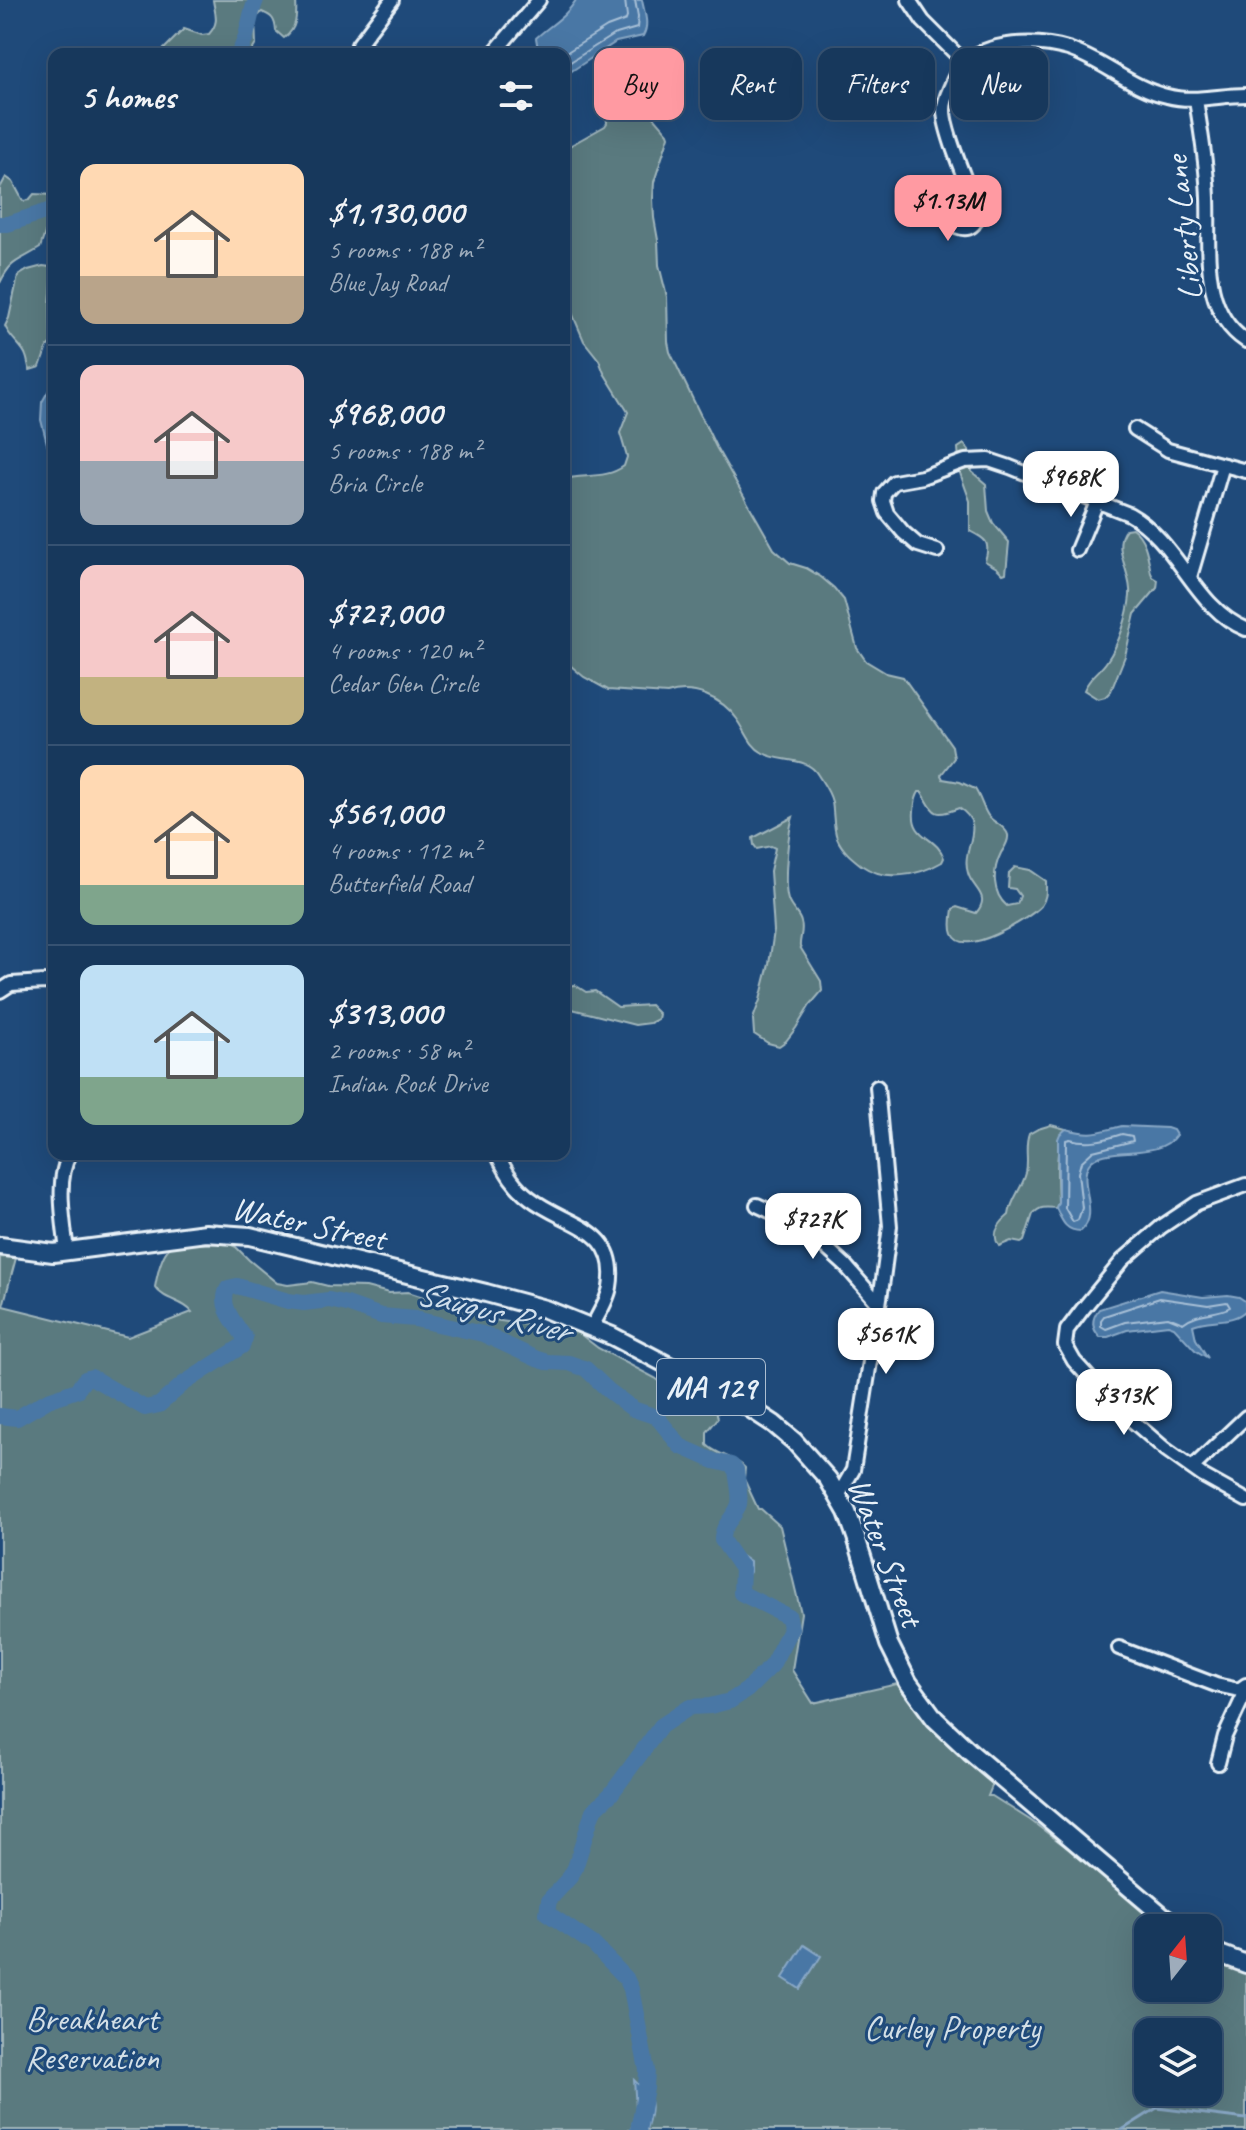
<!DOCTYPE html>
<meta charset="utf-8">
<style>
:root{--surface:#17385c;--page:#203f62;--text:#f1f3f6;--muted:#9eacbb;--line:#365272;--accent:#ff9aa2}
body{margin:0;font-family:Caveat,sans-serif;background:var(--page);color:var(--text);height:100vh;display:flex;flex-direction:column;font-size:30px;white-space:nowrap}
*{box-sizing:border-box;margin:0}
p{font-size:26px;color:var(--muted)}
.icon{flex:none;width:44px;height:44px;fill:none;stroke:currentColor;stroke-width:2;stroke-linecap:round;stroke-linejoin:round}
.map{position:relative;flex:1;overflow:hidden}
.sheet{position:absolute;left:48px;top:48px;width:522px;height:1112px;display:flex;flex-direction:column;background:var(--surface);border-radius:16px;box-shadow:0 8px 32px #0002,0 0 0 2px var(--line)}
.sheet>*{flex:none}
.banner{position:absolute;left:594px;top:48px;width:532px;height:72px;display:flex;gap:16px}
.needle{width:52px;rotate:17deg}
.buttons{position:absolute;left:1134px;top:1914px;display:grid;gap:16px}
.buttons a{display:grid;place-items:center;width:88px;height:88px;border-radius:16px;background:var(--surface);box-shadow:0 8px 32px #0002,0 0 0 2px var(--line);font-size:40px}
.price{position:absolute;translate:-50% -68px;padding:0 18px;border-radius:16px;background:#fff;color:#222;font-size:26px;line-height:52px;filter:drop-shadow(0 2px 4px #0008)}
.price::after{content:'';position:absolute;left:50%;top:48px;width:24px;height:18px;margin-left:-12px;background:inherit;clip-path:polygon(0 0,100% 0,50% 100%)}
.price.on{background:var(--accent);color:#111}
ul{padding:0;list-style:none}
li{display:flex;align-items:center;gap:24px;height:200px;padding:0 32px}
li+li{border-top:2px solid var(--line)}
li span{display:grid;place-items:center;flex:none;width:224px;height:160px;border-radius:16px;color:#555}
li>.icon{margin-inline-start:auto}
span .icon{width:96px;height:96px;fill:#fffc;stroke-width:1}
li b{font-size:34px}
h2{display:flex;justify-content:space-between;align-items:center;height:96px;padding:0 32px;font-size:34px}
.tag{padding:0 28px;border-radius:16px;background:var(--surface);box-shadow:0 8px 32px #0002,0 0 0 2px var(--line);font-size:28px;line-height:72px}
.tag.on{background:var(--accent);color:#111}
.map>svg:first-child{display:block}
.green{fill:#5a7a7f;stroke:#a1b6bc;stroke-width:2;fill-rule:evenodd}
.water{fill:#4977a5;stroke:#89a8c6;stroke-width:2}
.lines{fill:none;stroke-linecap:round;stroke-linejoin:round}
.shore{stroke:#a8c0d7;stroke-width:2}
.stream{stroke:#89a8c6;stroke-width:3}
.river{stroke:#4977a5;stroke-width:16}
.minor-casing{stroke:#e8f1f8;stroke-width:18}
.major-casing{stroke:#e8f1f8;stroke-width:22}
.minor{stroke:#1f4a7a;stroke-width:12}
.major{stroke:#1f4a7a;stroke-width:16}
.labels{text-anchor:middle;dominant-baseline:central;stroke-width:6;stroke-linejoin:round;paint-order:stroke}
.shield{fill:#1f4a7a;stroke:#acbfd2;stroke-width:2}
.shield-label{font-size:32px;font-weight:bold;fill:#e8f1f8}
.street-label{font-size:34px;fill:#e8f1f8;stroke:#1f4a7a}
.park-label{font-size:34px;fill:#d3dfe6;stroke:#1f4a7a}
.water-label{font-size:36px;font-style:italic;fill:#d0dfec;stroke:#1f4a7a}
</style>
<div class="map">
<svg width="1246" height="2130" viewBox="0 0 1246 2130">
<rect width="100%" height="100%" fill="#1f4a7a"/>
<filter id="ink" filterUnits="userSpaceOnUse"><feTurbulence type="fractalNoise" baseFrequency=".0125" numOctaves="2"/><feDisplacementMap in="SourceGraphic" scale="16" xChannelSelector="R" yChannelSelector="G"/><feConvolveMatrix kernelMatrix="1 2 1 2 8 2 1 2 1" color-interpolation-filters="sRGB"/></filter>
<g filter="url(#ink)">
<!-- green -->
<g class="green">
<path d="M213,0H296C297,16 297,29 284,38L276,31C275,19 272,16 262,12L255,19L256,44L250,54H159L184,29L202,35L209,34C220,22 215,14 213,0Z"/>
<path d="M625,85L632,87L642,103L668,133L669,136L654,182L653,199L654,218L658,240L659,265L667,297L668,342L670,352L716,447L774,549L790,563L806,568L821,577L834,588L844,600L857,648L866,661L886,673L903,677L952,746L954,758L941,775L943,779L960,782L975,789C981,798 983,809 989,817C995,823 1006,827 1008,835C1009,842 1004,848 1001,853C992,871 992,893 1007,906L1017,904L1020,896L1015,889L1008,888L1009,873L1015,867L1030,870L1046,881C1046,890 1047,898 1041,906C1030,918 963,960 953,934C950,927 952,916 953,909L957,907L976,913C992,895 972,889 968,873C960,848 988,826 959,808C934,818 935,814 922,792H919C915,798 915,803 914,811C911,839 937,836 944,858L942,862C918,876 885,882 861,865C852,858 842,850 837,838C833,827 834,813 832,802C830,792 823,783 818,775C807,756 781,763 763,753C749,745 746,731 737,719C722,698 693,685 667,694L608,690L584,677L564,660V479C584,474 607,479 624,466L627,457L620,433L628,412L604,373L599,360L584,341L564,294V149L605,126L607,123C605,103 604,95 625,85Z"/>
<path d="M6,177L13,182L23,201L29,200L34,194L54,195V228L45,233L40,248C19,262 12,258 0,283V188Z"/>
<path d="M43,266L50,267L53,270L50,304L51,343L47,347L40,367L30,370C28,366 28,361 26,356C23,346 10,339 5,326L9,318L18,276L28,270Z"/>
<path d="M964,444L969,450L972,472L986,484L988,511L993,523L1009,542L1006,573L1003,574L997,568L985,561C991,542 986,539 970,531V501L960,473L958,448Z"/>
<path d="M1132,528C1146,538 1148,557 1151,573L1153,577L1158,580L1157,588L1135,614L1125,656L1111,691L1105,697L1098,699L1084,690C1089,677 1100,672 1107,661C1119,644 1128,616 1130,596C1133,574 1110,547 1126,529Z"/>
<path d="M793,817C788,833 783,884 788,900C791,909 799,914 801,922C804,931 799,939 800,947L821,981L822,991L810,1005L796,1028L786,1041L779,1046L768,1043L754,1034L753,1019L760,1000L769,964L774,931L770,871L775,848L771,846L757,849L754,845L753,838Z"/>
<path d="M575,985L586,992L595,991L618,1007L650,1005L659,1014L658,1019L650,1023L635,1025L564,1007V986Z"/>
<path d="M1051,1125L1066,1129C1054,1144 1057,1183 1058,1202L1056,1208C1046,1207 1040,1206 1033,1214L1024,1241L1021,1243L1011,1241L999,1246C991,1234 998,1224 1009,1215C1011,1199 1022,1189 1026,1173C1029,1160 1024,1147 1029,1134L1038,1129Z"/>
<path d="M225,1242L236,1247L249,1260L277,1283L288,1285L312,1282L328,1286L366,1287L389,1293L408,1292L494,1320L521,1324L568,1328L580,1334L598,1348L655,1378L672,1390L716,1410L718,1418L707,1432V1445C718,1456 735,1456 745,1468L744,1479L758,1509H761L780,1526L801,1613L792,1670L813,1703L897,1684L929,1725L994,1781L988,1796H992L1030,1820L1116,1884L1170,1928H1148V1988H1208V1957L1246,1971V2130H0V1257L16,1258L3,1306L128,1337L192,1312C183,1300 164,1301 155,1287C166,1225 179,1250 225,1242ZM1148,2032H1208V2092H1148Z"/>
</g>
<!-- water -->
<g class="water">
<path d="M576,0H642C644,12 650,24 643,36L616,42L564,76V54H539L536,38C550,25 566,17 576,0Z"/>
<path d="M54,381V471L41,420L42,402Z"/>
<path d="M1122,1126L1167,1128L1173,1130L1176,1135C1158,1162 1103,1143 1089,1164C1077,1182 1101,1214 1081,1231C1065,1231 1062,1221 1056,1208L1058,1202V1139L1060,1134L1066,1129C1093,1136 1097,1132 1122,1126Z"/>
<path d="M1160,1290L1203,1297L1228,1295L1239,1297L1245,1301L1246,1310C1233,1324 1210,1318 1193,1325L1196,1339L1208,1358L1195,1350L1174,1327L1168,1325L1127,1330L1108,1337H1100C1091,1328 1091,1319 1099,1309Z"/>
<path d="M721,1534L733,1550L750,1562V1572L741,1586C738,1567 719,1553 721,1534Z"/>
<path d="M804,1945L821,1956L800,1989L783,1978Z"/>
<path d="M634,2080C654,2099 654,2105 646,2130H631L636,2108Z"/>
</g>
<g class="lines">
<!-- shore -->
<g class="shore">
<path d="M564,54L607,27L626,20L627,17L625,0"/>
<path d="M564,66L613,35L637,28L638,17L635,0"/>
<path d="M1122,1134L1132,1136L1133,1141L1093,1151L1081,1162L1078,1173L1082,1208L1078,1220L1073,1222L1065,1208L1066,1140L1070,1139C1088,1144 1104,1140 1122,1134Z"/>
<path d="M1160,1298L1208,1305L1227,1302L1230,1307C1216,1315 1198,1311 1183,1323L1168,1317L1125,1322L1106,1329L1101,1326V1320L1104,1316Z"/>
</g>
<!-- stream -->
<path class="stream" d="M1122,2130L1157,2108L1246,2119"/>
<!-- river -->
<g class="river">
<path d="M238,54C249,38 248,18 256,0"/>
<path d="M0,224H8L54,209"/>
<path d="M0,1416L17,1418L48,1400L77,1390L85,1379L91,1377L145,1408L159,1405L183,1384L242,1346L245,1338C235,1323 218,1305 228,1288L237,1286L288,1301L304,1303L329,1300L347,1304L381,1316L415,1319L483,1334L537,1359L547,1362L569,1363L586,1369L609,1391L633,1409L657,1417L680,1446L714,1461L731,1465L736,1470C737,1481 741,1494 739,1504C735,1518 721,1525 722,1540L742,1569L741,1593L789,1617L791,1628L772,1665L747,1690L730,1701L710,1706L690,1707L661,1726L611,1794L593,1811L575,1868L570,1877L549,1900L547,1913L593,1944L626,1978L631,1989L647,2070L646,2088L638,2130"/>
</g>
<!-- minor casing -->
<g class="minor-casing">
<g id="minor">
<path d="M909,0L923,21L965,63"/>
<path d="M374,54L358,45L392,0"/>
<path d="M493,54L539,0"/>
<path d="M1196,100C1201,132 1207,165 1208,198C1210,246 1199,310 1246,341"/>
<path d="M971,195C966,197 957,198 953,202C929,222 982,246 976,208C968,186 943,129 944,109C944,101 948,93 951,86C954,78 958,71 963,65C987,40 1038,40 1068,49C1103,60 1131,88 1167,96C1193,103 1219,95 1246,95"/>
<path d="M1135,429L1168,450L1246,471"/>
<path d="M1077,550L1097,502"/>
<path d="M937,551L918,545L903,532L887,513L883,501L884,493L894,482L922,477L965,461L989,460L1010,467L1129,514C1179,542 1195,609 1246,629"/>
<path d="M1190,577L1223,465"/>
<path d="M0,991L11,984L45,982L54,983"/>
<path d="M497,1154C506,1172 514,1186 530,1198C566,1226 620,1227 610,1287C608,1300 598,1315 592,1327"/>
<path d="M1246,1185L1197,1203L1161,1227L1123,1260L1082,1310L1067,1330L1065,1345L1074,1361L1114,1405L1165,1449L1203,1476L1246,1500"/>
<path d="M757,1205L802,1226L845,1265L879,1304"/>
<path d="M67,1252C64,1223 55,1179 70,1154"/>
<path d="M1192,1468L1246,1417"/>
<path d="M838,1496L853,1470L883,1279L890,1226L877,1087"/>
<path d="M1119,1648L1216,1685L1239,1690L1246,1685"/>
<path d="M1218,1763L1225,1736L1246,1691"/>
</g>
</g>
<!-- major casing -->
<g class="major-casing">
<g id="major">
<path d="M0,1246L53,1253L206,1233L250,1236L486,1293L545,1309L612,1336L748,1407L774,1424L794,1441L828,1479L847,1512L856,1537L889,1644L908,1682L935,1719L970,1752L1163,1916L1181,1928"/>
<path d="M1208,1947L1217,1953L1246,1964"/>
</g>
</g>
<!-- minor -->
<use href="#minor" class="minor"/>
<!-- major -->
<use href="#major" class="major"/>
</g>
</g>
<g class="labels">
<!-- shield labels -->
<rect class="shield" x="657" y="1359" width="108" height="56" rx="6"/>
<g class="shield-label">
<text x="711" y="1387">MA 129</text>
</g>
<!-- street labels -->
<g class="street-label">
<text transform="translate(1183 228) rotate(-96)">Liberty Lane</text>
<text transform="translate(309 1223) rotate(12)">Water Street</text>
<text transform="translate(886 1552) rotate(69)">Water Street</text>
</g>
<!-- park labels -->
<g class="park-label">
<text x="92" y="2018">Breakheart<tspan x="92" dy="39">Reservation</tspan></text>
<text x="952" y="2027">Curley Property</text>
</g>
<!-- water labels -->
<g class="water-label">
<text transform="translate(493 1311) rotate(15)">Saugus River</text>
</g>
</g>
</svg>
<div class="buttons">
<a><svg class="needle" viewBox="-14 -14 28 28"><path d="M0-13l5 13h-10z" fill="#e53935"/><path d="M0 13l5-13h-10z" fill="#9eacbb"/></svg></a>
<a><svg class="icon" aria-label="layers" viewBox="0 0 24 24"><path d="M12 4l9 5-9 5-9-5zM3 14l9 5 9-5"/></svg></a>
</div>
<b class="price on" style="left:948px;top:243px">$1.13M</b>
<b class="price" style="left:1071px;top:519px">$968K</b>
<b class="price" style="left:813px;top:1261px">$727K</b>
<b class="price" style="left:886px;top:1376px">$561K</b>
<b class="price" style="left:1124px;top:1437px">$313K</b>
<div class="banner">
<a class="tag on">Buy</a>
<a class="tag">Rent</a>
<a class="tag">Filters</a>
<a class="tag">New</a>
</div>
<section class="sheet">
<h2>5 homes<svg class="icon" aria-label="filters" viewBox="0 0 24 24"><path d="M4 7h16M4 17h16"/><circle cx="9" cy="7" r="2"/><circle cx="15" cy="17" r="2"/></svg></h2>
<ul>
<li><span style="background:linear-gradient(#ffd9b3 70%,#b9a48a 0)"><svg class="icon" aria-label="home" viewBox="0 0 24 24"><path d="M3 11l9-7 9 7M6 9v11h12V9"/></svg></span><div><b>$1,130,000</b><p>5 rooms · 188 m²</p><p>Blue Jay Road</p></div></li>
<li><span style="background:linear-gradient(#f6c9c9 60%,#9aa5b1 0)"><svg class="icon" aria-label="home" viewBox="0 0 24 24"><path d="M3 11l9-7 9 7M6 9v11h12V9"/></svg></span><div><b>$968,000</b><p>5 rooms · 188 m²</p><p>Bria Circle</p></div></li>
<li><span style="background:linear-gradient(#f6c9c9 70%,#c2b280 0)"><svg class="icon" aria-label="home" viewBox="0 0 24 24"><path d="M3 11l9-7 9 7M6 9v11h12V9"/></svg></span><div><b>$727,000</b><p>4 rooms · 120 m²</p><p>Cedar Glen Circle</p></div></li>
<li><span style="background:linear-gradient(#ffd9b3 75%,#7fa58c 0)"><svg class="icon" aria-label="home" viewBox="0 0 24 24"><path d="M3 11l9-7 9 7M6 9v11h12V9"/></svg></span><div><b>$561,000</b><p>4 rooms · 112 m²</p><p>Butterfield Road</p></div></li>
<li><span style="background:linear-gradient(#bfe0f5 70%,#7fa58c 0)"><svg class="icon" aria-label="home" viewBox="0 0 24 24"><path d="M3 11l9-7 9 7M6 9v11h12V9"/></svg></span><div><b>$313,000</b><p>2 rooms · 58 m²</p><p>Indian Rock Drive</p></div></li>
</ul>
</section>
</div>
